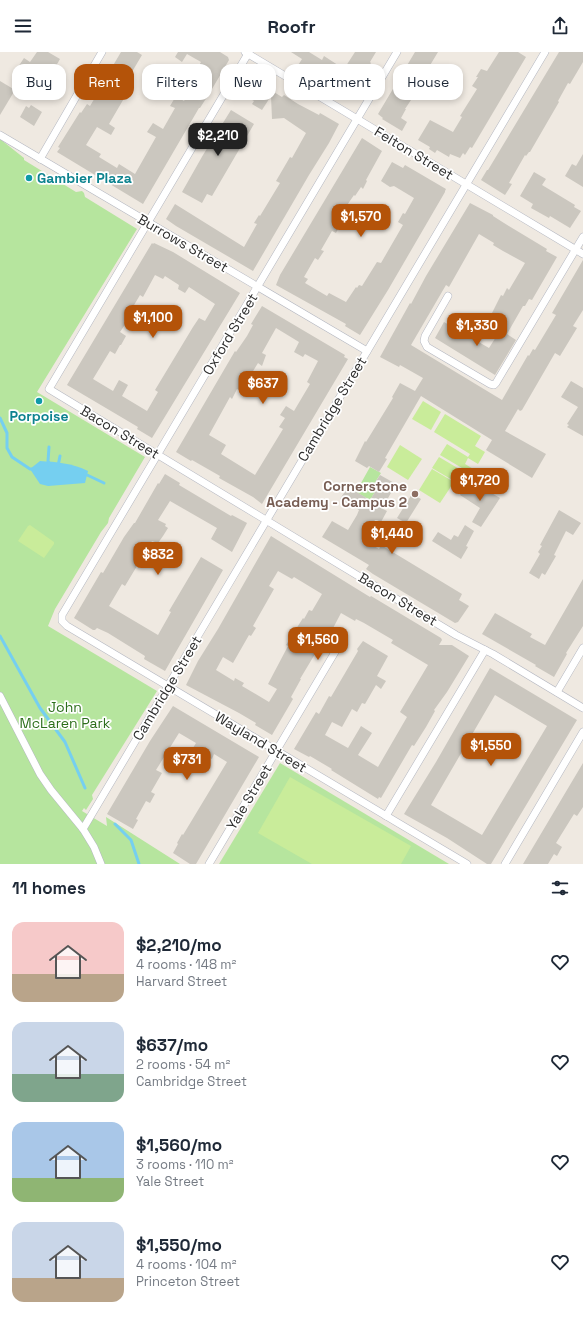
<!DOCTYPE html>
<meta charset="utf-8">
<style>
:root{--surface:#fff;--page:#f2f2f3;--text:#1f2937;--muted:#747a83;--accent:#b45309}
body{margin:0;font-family:"Space Grotesk",sans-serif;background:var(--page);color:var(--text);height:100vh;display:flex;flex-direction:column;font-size:15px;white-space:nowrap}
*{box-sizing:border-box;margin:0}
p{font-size:13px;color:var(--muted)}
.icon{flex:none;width:22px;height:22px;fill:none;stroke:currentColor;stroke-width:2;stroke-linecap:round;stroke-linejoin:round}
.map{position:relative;height:812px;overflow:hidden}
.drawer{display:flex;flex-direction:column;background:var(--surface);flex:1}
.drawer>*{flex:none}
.top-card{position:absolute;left:12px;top:12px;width:559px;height:36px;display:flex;gap:8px}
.price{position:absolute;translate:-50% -34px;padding:0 9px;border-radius:8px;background:var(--accent);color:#fff;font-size:13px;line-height:26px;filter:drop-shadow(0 1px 2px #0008)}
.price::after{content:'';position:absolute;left:50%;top:24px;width:12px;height:9px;margin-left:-6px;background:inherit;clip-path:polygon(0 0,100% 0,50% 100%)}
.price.on{background:#222;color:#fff}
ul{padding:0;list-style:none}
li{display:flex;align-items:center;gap:12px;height:100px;padding:0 12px}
li span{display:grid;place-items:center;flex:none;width:112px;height:80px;border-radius:12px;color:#555}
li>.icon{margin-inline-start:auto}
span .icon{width:48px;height:48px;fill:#fffc;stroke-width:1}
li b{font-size:17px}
h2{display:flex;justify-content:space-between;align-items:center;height:48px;padding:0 12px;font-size:17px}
.chip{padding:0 14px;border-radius:12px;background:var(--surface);box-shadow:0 2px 6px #0003;font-size:14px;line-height:36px}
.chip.on{background:var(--accent);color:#fff}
header{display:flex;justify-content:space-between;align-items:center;height:52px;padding:0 12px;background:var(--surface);font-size:18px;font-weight:600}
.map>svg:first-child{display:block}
.green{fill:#b6e59e}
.pitch{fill:#c9ec9a}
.water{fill:#75cff0}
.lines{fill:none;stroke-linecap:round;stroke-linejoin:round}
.stream{stroke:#75cff0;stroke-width:3}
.building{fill:#cbc7bf;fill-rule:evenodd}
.street-casing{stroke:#b4b7c1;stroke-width:8}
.street{stroke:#fff;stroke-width:7}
.culture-dot{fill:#0f9aa8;stroke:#fff;stroke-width:1.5}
.education-dot{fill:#8d6e63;stroke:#fff;stroke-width:1.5}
.labels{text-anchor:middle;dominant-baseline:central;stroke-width:3.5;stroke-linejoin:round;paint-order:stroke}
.street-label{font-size:14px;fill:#2e2e2e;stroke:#fff}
.culture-label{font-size:14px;font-weight:bold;fill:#0d838f;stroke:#fff;text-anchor:start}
.education-label{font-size:14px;font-weight:bold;fill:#785e54;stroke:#fff;text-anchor:end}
.park-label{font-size:14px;fill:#2c6e1b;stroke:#fff}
</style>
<header><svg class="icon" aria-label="menu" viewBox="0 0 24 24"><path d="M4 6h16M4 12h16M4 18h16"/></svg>Roofr<svg class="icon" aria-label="share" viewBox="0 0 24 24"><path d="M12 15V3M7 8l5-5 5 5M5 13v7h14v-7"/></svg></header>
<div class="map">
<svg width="583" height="812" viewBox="0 0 583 812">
<rect width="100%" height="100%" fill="#efe9e1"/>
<!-- green -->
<g class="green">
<path d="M0,87L24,106V108L76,140L82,139L84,141L85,145L137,177L37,340L145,405L109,466L108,471L101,480L55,557L48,574L157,639L92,743L93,747L86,758L84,756L82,759L107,774L106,765L180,812H0Z"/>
<path d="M370,415L381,421L374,432L378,435L370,448L356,440Z"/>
<path d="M280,711L449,812H219Z"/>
</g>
<!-- pitch -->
<g class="pitch">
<path d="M423,349L441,360L431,378L412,367Z"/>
<path d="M445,362L481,384L475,394L485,400L478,412L468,406L465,412L475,418L468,429L458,423L454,429L432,416L439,405L461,418L462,416L440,403L447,392L468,405L470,402L434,380Z"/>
<path d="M400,393L422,407L408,428L387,415Z"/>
<path d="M432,417L454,430L440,451L419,438Z"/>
<path d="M30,473L54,490V492L44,506L18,489L28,474Z"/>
<path d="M290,725L411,794L401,812H312L258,781Z"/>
</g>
<!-- water -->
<path class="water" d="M40,409C56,410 72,411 88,419L85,431L48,434L40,432L30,417Z"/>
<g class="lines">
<!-- stream -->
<g class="stream">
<path d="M0,366L7,381V396L12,405L30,417H34"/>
<path d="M49,395L48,409L50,413"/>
<path d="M58,414L60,404"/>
<path d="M85,422L104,431"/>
<path d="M0,584L40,656L65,690L85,736"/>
<path d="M115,772L131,788L139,812"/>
</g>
</g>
<!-- building -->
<g class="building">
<path d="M37,0H48L60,7L52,21L46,18L35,37L24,31L30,22L18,15L24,6L30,10Z"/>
<path d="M121,0H137L142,3L120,40L126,43L109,72L115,76L111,83L97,75L86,93L101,102L99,105L117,116L119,112L135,122L156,85L147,80L153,71L163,77L175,56L170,54L176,44L184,49L195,29L192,27L201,10L187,2L182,10L175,5L178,0H220L228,5L229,8L212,37L200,56H199L143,152L57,100L60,96L58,95L80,60L81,61L87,52L90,54L99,39H98Z"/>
<path d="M291,0H309L322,8L324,4L344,17L355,0H376L370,10L371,11L361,27L363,29L352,46L325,30L324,31L297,15L302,7Z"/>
<path d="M415,0H438L426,20L431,22L425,31L423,30L405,57H406L401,66L407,70L402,79L382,67L383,66L378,62Z"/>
<path d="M499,0H518L526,5L472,96L470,95L465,103L463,101L460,106L450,102L449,105L437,98L435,101L429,97L430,95L418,88L430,68L453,80L462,65L460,64L477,37L472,34L478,25H476L481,17L487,19Z"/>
<path d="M559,0H583V10L570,32L568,31L558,49L559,50L530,100H529L526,104L525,103L509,131L512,132L505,143L481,128L487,118H488Z"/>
<path d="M252,20L262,26L259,31L282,45L284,43L298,52L319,63L320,61L339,72L329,91L309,123L253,219L176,174L166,167L175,152L244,195L257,172L254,171L259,163L260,164L280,131L276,129L290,105L292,106L306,81L284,66L272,67L271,44L262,58L252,52L254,49L240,41Z"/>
<path d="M0,29L15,38L0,63Z"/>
<path d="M31,53L42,60L34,74L20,65L26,54L29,56Z"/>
<path d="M231,58L254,72L212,144L207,142L202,151L182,140L203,103Z"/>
<path d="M362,86L382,99L366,128L367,129L363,137L361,135L355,144L354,143L339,165L336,171L340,173L336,181L332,179L321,198L324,199L318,208L315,206L304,225L308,227L305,231L327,244L329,241L346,250L356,235L357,236L359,233L362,234L377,210L381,211L403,173L398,170L403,161L405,162L414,146L394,134L390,135L381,129L392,110L403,116L405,113L446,137L445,139V140L388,238L360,283L345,274L346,272L276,233L280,223Z"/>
<path d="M583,102V135L565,124L572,112L576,114Z"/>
<path d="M534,120L546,127L542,133L575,153L574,155L581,159L570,176L550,164L549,166L531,156L533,152L520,144Z"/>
<path d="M470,151L493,163V164L504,171L547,197L546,199L557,205L532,248L529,247L525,254H523L507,282L516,288L495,323L435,286L444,270L489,296L506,269L492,261L501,243L503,244L507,236L509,238L525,211L503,199L493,193L494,191L479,182L449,235L446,233L411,293L502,348L528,303L529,304L533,297L535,298L556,263L552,261L583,208V258L573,274L577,276L560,304L555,301L522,358L520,359L518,357L505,379L546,402L532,426L486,398L492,388L421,344L385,406L387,407L379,420L369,414L367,416L355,409L365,389L366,390L393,346L392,345L400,331L415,339L423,326L400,313L399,315L380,305L410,251L411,252L426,224Z"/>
<path d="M152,191L153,192L154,191L173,200L240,241L152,386L137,377L138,375L67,333ZM155,223L163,227L165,224L179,233L178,237L185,241L189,235L215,252L205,269L199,266L193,275L155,338L158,340L147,359L122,344L128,333L119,328L113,339L93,327L110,299L115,302L120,293H121L126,284L120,280L126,271L124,270L140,243L143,245Z"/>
<path d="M262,254L345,303L344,305L348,307L262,452L253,445L219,426L220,424L192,408L191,409L176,400L235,299L236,300L247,284L253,273L251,272ZM276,276L299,290L294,300L303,305L305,302L318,309L307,330L310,332L294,359L286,354L280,363L285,366L279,375L283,377L255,423L221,402L226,393L209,383L230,345L232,347L237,337L241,339L258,311L262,314L266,303L262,301Z"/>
<path d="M571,329L583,336V384L567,375L569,373L567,372L578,355L561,345Z"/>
<path d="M165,422L180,431L179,433L231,464L232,463L247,471L232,500L211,487L217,476L170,449L158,468L166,472L165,474L168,476L163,484L158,491L152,489L125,534L122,532L109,554L158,583L171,560L169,559L201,505L223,518L165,619L144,607L145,604L108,581L97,576L95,578H93L74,566L101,520L103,521L124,485L134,471H135L158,431L159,432Z"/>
<path d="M380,423L396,432L383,455V457L387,459L381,470L377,468H375L364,488L379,497L381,493L462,542L459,548L469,554L458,570L455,571L373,522L366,517L369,513L322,485L332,469L348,478L357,463L359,458L340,447L348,435L370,448L378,435L374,432Z"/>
<path d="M467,430L486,441L488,439L500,446L481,475L472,470L480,456L460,443Z"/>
<path d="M412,442L421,447L406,471L397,466Z"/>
<path d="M559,458L581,471L573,483L566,479L554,503L556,504L545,523L542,521L539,527L529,521L540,502L538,500L542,494L540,493Z"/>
<path d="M465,473L474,479L466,494L468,495L461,507L432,489L438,480L451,488L454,483L458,485Z"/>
<path d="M271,484L370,545L371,544L441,586L442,588L439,593H452L469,604L447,640L434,658L435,659L426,675L414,694L412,693L381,746L379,745L378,747L331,718L332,717L310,704L309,705L294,697L316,660L319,662L329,644L331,645L358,599L357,597L363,589L388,604L377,624L386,629L381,637L376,633L365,652L362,651L357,660L352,657L342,675L332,670L325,683L348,696L361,674L372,681L358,703L378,715L407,665L400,660L428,613L391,591L393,588L364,571L356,567L355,569L341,561L331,580L328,581L323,590L321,589L318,597L300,627H301L291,645L293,647L272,683L255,673L256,671L239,661L186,633L198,609L218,577ZM278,519L292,527L294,525L322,542L312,559L309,558L304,567L303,566L286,593L288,594L268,632L277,637L269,650L242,634L244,631L235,626L234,629L216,618L223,605L233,611L249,583L251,584L256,576L253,574L274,537L269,534Z"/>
<path d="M583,527V574L566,601L567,602L554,625L535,614L536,613L482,582L495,561L532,582L530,585L545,593Z"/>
<path d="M490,616L577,668L491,812H487L447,786L404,762L436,710ZM495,643L547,674L482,783L431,753Z"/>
<path d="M173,654L259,705L196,812H190L173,801L178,792L177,791L182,782L183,783L227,710L214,702L212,707L193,696L196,691L179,681L156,718L162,721L151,740L155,742L150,751L146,749L136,767L138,768L133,777L107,762L150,689Z"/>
<path d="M583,711V755L577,764L574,762L556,791L562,795L557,804L554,802L548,812H523Z"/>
</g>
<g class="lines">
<!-- street casing -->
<g class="street-casing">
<g id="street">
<path d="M245,0L583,202"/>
<path d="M249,0L49,337L456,583L493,602L583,656"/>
<path d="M397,0L62,563V569L67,574L467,812"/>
<path d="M0,83L367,299"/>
<path d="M40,107L102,0"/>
<path d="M448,244L425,284L424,289L427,295L490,332L494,333L496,331L583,185"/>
<path d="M557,640L583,596"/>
<path d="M0,644L40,722L51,738L83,777L94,795L101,812"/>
<path d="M386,764L485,598"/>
<path d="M83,777L545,0"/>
<path d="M209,812L338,595"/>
<path d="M505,812L583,680"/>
</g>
</g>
<!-- street -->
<use href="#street" class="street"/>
</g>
<!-- markers -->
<g class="culture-dot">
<circle cx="29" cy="126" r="4"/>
<circle cx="39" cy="349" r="4"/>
</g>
<circle class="education-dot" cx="415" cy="442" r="4"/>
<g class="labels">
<!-- street labels -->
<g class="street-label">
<text transform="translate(414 101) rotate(31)">Felton Street</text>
<text transform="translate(183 191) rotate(30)">Burrows Street</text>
<text transform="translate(230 282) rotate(-59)">Oxford Street</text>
<text transform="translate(332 357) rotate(-59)">Cambridge Street</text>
<text transform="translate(120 380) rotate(31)">Bacon Street</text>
<text transform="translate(398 547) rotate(31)">Bacon Street</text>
<text transform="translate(167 636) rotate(-59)">Cambridge Street</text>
<text transform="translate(261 690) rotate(31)">Wayland Street</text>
<text transform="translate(249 745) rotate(-59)">Yale Street</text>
</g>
<!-- culture labels -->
<g class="culture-label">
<text x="37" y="126">Gambier Plaza</text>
<text x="39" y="364" text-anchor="middle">Porpoise</text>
</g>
<!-- education labels -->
<g class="education-label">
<text x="407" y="434">Cornerstone<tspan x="407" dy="16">Academy - Campus 2</tspan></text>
</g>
<!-- park labels -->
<g class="park-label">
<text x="65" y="655">John<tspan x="65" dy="16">McLaren Park</tspan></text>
</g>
</g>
</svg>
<b class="price on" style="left:218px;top:105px">$2,210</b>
<b class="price" style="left:361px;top:186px">$1,570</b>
<b class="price" style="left:153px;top:287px">$1,100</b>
<b class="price" style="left:477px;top:295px">$1,330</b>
<b class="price" style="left:263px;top:353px">$637</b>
<b class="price" style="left:480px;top:450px">$1,720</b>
<b class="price" style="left:392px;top:503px">$1,440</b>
<b class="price" style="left:158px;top:524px">$832</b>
<b class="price" style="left:318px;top:609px">$1,560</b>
<b class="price" style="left:491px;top:715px">$1,550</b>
<b class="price" style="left:187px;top:729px">$731</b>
<div class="top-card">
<a class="chip">Buy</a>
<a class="chip on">Rent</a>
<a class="chip">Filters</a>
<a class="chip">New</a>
<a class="chip">Apartment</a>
<a class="chip">House</a>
</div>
</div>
<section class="drawer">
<h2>11 homes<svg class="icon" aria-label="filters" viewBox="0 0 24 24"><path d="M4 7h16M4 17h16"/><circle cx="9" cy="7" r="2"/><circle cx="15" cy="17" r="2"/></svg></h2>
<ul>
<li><span style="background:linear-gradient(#f6c9c9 65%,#b9a48a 0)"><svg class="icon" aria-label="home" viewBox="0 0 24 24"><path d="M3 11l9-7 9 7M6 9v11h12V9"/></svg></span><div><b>$2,210/mo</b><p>4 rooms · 148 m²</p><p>Harvard Street</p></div><svg class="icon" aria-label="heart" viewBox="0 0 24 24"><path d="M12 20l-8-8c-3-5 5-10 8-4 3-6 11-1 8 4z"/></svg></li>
<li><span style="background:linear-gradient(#c9d6e8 65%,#7fa58c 0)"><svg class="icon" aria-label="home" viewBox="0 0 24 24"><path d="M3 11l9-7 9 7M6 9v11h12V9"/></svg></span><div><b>$637/mo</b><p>2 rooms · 54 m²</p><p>Cambridge Street</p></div><svg class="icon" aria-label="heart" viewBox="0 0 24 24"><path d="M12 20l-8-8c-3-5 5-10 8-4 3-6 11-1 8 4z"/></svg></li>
<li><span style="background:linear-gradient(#a9c7e8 70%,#8fb573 0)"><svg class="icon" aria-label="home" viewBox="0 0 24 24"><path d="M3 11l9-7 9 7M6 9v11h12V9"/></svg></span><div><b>$1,560/mo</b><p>3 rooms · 110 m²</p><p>Yale Street</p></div><svg class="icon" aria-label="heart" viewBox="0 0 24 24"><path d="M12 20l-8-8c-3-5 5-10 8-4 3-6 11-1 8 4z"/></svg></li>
<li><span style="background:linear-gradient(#c9d6e8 70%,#b9a48a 0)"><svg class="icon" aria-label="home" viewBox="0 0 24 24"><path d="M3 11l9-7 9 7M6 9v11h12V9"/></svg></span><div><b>$1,550/mo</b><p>4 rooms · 104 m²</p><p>Princeton Street</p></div><svg class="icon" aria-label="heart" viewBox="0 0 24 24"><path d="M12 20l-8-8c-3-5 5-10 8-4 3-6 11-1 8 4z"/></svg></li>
</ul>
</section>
